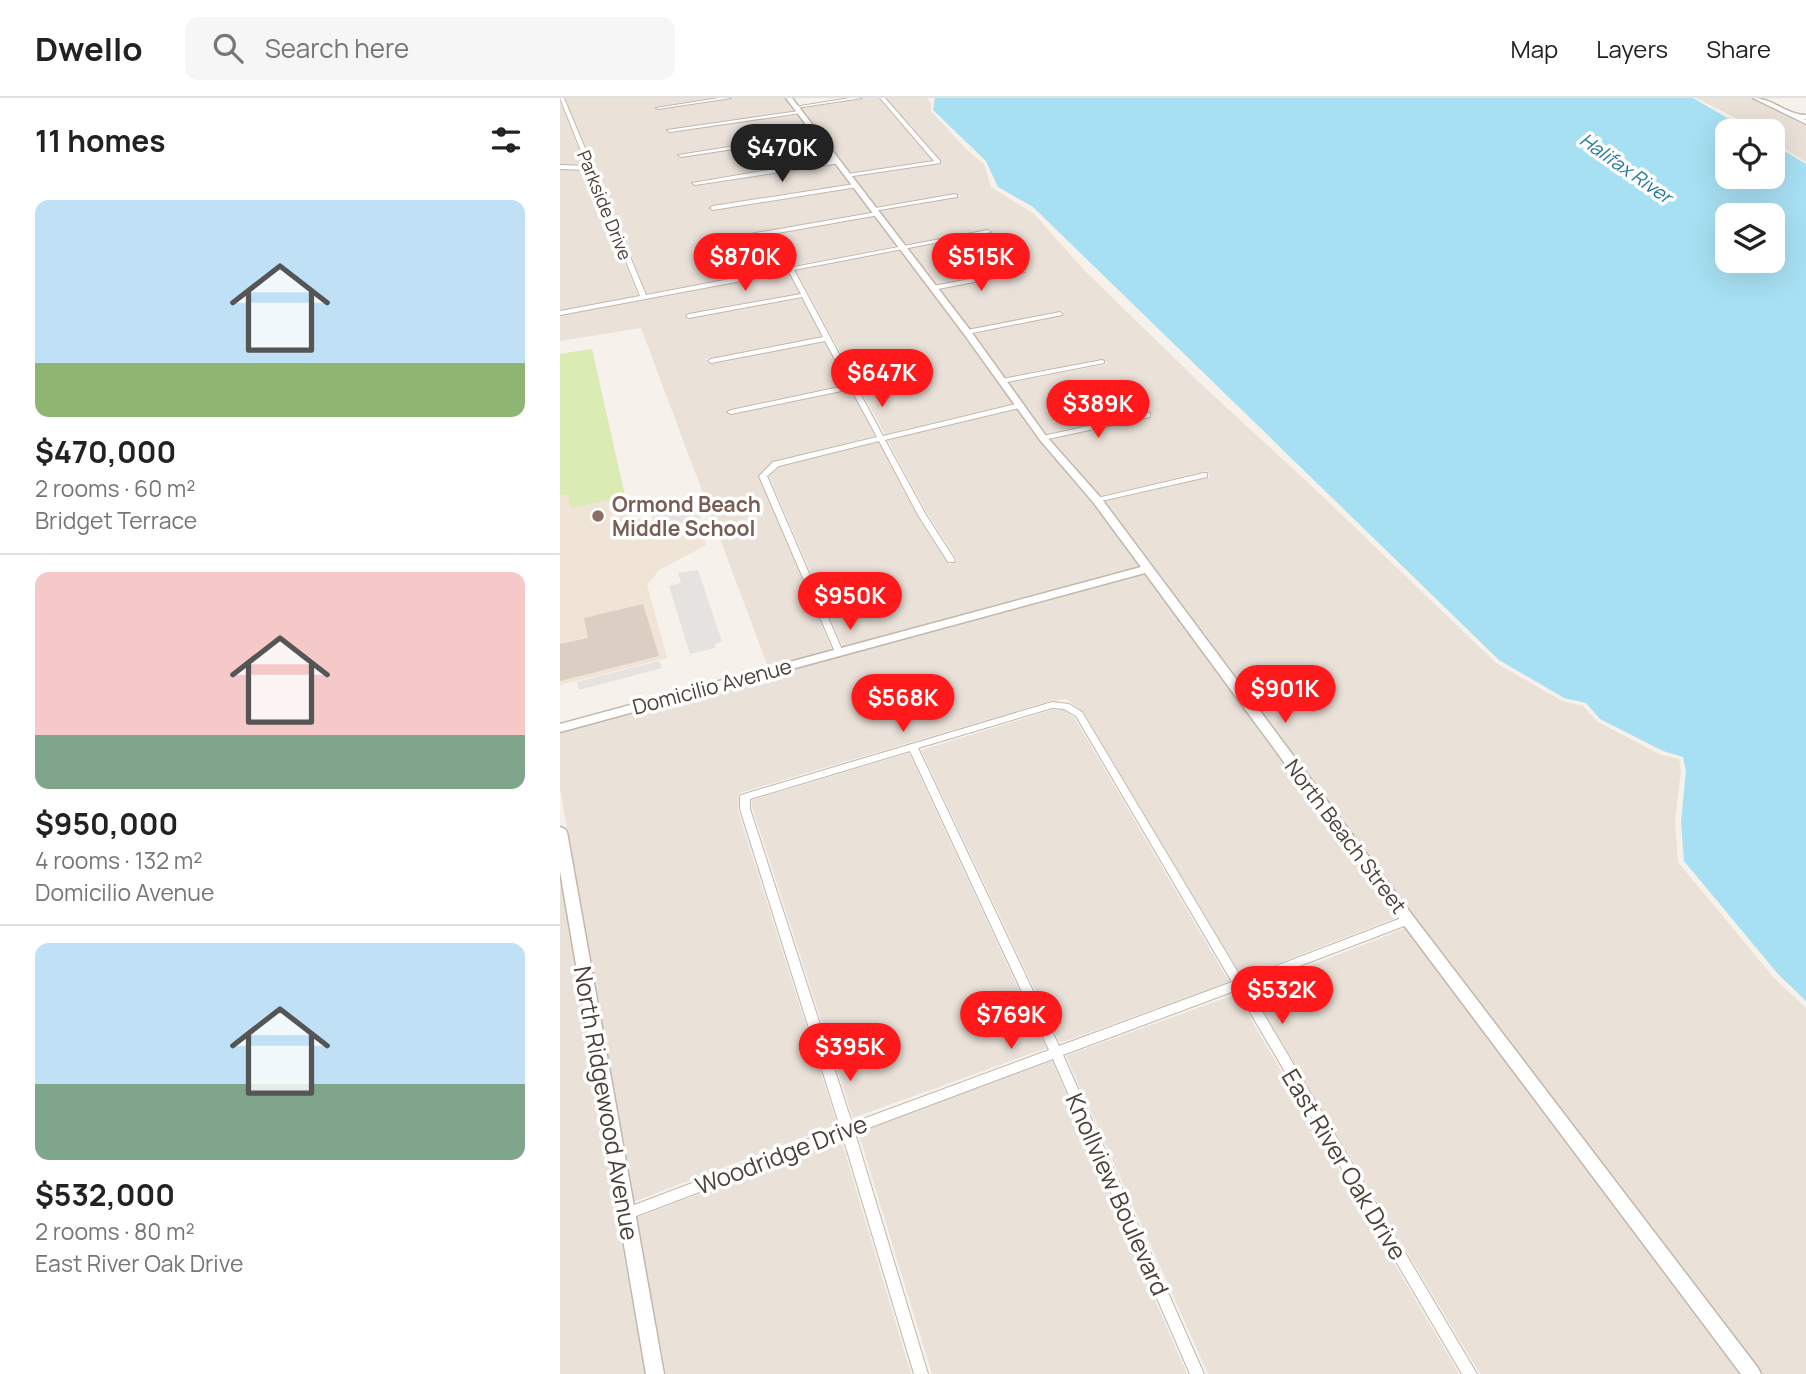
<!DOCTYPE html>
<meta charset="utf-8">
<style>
:root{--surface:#fff;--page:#f6f6f6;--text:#222;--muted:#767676;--line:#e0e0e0;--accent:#ff191a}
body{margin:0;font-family:Manrope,sans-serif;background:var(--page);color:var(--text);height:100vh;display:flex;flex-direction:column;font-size:26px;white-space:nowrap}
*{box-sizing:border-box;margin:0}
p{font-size:23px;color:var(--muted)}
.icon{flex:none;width:38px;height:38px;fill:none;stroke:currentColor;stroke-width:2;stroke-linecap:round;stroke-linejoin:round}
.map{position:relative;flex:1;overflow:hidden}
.details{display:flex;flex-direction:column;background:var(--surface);width:560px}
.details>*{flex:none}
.buttons{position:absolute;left:1155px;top:21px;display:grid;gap:14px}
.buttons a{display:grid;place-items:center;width:70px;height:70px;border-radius:14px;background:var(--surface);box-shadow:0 7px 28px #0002;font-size:35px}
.price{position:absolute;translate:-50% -60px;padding:0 16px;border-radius:24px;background:var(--accent);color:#fff;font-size:23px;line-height:46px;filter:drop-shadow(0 2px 4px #0008)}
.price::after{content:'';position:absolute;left:50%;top:42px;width:21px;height:16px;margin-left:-10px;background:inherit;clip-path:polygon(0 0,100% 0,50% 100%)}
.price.selected{background:#222;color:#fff}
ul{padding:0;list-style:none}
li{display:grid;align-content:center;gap:14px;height:371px;padding:0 35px}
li+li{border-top:2px solid var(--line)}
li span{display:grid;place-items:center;height:217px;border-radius:14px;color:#555}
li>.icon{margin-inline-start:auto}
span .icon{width:126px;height:126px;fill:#fffc;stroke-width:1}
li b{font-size:30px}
h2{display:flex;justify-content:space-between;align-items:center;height:84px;padding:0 35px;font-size:30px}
header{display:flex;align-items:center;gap:42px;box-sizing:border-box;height:98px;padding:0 35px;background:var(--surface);border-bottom:2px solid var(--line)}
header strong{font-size:33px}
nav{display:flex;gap:38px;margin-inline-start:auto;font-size:24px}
.search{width:490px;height:63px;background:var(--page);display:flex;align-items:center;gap:18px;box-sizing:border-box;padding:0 24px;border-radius:14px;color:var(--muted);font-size:26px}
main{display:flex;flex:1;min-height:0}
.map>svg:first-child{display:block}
.residential{fill:#eae2d9}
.education{fill:#efe4d5}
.green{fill:#daebb3}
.parking{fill:#e5e2df}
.water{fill:#a7e0f3;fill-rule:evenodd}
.building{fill:#dbcec3}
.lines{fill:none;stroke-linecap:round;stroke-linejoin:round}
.minor-casing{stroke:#c2b7ad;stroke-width:2}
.tertiary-casing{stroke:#c2b7ad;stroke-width:3}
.minor{fill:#fff;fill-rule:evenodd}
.tertiary{fill:#fff;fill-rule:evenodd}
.education-dot{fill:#8d6e63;stroke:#fff;stroke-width:2.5}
.labels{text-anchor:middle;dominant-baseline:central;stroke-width:7;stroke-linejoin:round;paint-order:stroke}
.far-street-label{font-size:18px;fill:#4b4138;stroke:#fff}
.far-water-label{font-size:19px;font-style:italic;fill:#277b9a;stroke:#fff}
.education-label{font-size:21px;font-weight:bold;fill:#785e54;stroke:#fff;text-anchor:start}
.street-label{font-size:21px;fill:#4b4138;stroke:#fff}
.near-street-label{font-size:24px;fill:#4b4138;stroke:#fff}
</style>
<header>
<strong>Dwello</strong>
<div class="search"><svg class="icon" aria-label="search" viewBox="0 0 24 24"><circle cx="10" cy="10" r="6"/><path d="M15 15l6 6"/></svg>Search here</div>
<nav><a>Map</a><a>Layers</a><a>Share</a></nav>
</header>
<main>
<section class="details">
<h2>11 homes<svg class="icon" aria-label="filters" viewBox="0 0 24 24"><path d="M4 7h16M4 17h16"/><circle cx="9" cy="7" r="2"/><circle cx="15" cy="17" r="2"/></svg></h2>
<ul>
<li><span style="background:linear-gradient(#bfe0f5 75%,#8fb573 0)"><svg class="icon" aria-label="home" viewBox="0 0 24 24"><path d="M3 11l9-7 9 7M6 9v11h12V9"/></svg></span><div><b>$470,000</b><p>2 rooms · 60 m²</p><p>Bridget Terrace</p></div></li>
<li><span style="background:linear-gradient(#f6c9c9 75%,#7fa58c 0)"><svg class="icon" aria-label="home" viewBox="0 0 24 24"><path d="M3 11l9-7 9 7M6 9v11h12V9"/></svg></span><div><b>$950,000</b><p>4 rooms · 132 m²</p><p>Domicilio Avenue</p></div></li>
<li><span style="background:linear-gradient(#bfe0f5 65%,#7fa58c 0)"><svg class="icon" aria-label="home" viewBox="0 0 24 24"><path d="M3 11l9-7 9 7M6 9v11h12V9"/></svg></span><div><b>$532,000</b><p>2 rooms · 80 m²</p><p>East River Oak Drive</p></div></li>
</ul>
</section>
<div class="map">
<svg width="1246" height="1276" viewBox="0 0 1246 1276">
<rect width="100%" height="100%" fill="#f6f1eb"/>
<!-- residential -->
<g class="residential">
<path d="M5,0H161L95,9L96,11L177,0H225L235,13L106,34L237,15L252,37L118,56V58L254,39L271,60L131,84V86L275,66L291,87L150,109V112L293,90L312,116L169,140V143L314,118L336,148L87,196Z"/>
<path d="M308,0H318L373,63L290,76L240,10Z"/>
<path d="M325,0H367L371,6V13L407,52L424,66L431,89L474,116L525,173L640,285L758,394L936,565L1002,603L1023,608L1038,624L1101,657L1119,661L1121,672L1115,723L1118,764L1213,879L1246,910V1276H1203L850,814L544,404L650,379L647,373L539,398L490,341L593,319L590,314L486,336L448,285L547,266L545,262L445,280L413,235L505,217L503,213L410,231L379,191L468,174L466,171L376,187L346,150L432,135L431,132L344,147L317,112L399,99L398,96L315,109L292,79L382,65Z"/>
<path d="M1136,0H1193L1246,25V64L1213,44V33H1196L1185,25Z"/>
<path d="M0,4L26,69L0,68Z"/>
<path d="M0,71H27L78,198L0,213Z"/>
<path d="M339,151L403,235L454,306L325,336L236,173Z"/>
<path d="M228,174L240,196L125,217L126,220L242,200L263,239L146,261L147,265L265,243L288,287L167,312V317L291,291L315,338L215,363L199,377L272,552L208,569L81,230L0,243V217Z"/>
<path d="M457,311L480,343L532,404L581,469L283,549L209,378L218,368L318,343L357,418L389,467L398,463L367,415L327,341Z"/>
<path d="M586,476L838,819L682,879L524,615L506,601L490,603L179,695L178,713L277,1026L73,1104L0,691V634Z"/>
<path d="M492,612H504L514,619L669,884L500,945L361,652Z"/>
<path d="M349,655L486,950L293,1020L192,709V702Z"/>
<path d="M0,778L58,1127L85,1276H0Z"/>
<path d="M846,830L1182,1276H920L690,891Z"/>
<path d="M676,896L899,1276H648L506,958Z"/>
<path d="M492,963L627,1276H372L298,1034Z"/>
<path d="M281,1041L351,1276H106L76,1120Z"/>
</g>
<!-- education -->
<path class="education" d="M32,251L54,359L65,398L77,421L93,422L121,416L138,424L146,447L99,472L87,487L107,560L0,587V256Z"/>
<!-- green -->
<path class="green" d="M32,251L65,398L11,410L8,396L0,397V256Z"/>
<!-- parking -->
<g class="parking">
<path d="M134,402L141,420L96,430L90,409Z"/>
<path d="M138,472L162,544L155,546V550L130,556L109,488L121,485L118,475Z"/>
<path d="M99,563L102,570L19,592L17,584Z"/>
</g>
<!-- water -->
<path class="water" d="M375,0H1133L1190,33H1167V79H1213V46L1246,66V903L1218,876L1124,763L1121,724L1126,673L1123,659L1103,653L1040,621L1026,605L1004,600L939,562L473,109L438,89L426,63L373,12ZM1167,117H1213V163H1167Z"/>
<!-- building -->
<path class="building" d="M83,506L99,558L0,583V546L28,540L24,520Z"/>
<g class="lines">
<!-- minor casing -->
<g class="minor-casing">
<g id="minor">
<path d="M0,0H4L86,197L428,132L431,134L234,172L323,338L460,305L464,307L463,309L325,342L366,417L395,462L394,464H388L358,417L319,343L219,368L207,378L283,554L282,556H276L275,554L199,378L213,364L317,339L291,291L171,316L167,314L171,312L289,287L265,243L151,265L148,263L151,261L263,239L242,199L129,220L126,218L129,216L241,196L229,174L0,217V213L80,198L29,72L0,71V67L27,68Z"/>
<path d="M159,0H171L98,11L96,10Z"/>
<path d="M290,0H302L236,10L234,9Z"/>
<path d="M320,0H325L380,63V65L286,79L285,78L288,76L374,63Z"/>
<path d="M239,13L241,15L110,34L107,32Z"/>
<path d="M1236,18L1246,22V26L1234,20Z"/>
<path d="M257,35L259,36V38L121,59L118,57Z"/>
<path d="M275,59L278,61L273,63H280V65L135,87L132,85L244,66Z"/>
<path d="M295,86L298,88L297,89L153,112L150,110L153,108Z"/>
<path d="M395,96L397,97V99L313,113L310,111Z"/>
<path d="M317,114L320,116L319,117L173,143L170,141L173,139Z"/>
<path d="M463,171L465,172V174L373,192L370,190L373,188Z"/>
<path d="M500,214L503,216L502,217L407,236L404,234L407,232Z"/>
<path d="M542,262L544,263V265L442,285L439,283L442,281Z"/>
<path d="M587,315H590V319L483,342L479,340L483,338Z"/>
<path d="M644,375H647V379L537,404L533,402L537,400Z"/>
<path d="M492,604L509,606L522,614L682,881L844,819L848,818L852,819L854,822L852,825L687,888L917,1276H902L677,892L503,957L644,1276H630L493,961L295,1035L368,1276H354L283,1039L66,1122L61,1120L59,1116L61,1112L280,1029L180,711V699L181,697ZM492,610L504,611L516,618L672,884L499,948L358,650ZM350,653L489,952L292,1025L190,711V701Z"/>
</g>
</g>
<!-- tertiary casing -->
<g class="tertiary-casing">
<g id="tertiary">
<path d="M226,0H232L410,232L486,338L541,400L853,818L1198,1270L1201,1276H1181L843,826L585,475L0,634V626L581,469L533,404L480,342L404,236Z"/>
<path d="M1193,0C1212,0 1227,17 1246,17V21L1234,20Z"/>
<path d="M0,729L5,731L7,734L104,1276H86L0,773Z"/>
</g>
</g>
<!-- minor -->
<use href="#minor" class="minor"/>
<!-- tertiary -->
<use href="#tertiary" class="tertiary"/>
</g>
<!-- markers -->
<circle class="education-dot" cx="38" cy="418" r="7"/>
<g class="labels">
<!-- far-street labels -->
<g class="far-street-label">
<text transform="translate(45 107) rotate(68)">Parkside Drive</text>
</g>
<!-- far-water labels -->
<g class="far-water-label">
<text transform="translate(1066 70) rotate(35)">Halifax River</text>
</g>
<!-- education labels -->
<g class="education-label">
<text x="52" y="406">Ormond Beach<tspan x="52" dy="24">Middle School</tspan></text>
</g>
<!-- street labels -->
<g class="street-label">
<text transform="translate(152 588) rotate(-15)">Domicilio Avenue</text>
<text transform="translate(786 738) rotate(53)">North Beach Street</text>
</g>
<!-- near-street labels -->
<g class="near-street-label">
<text transform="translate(47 1005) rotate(80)">North Ridgewood Avenue</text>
<text transform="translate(221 1056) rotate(-21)">Woodridge Drive</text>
<text transform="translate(785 1066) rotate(59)">East River Oak Drive</text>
<text transform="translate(558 1096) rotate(66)">Knollview Boulevard</text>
</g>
</g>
</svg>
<div class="buttons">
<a><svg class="icon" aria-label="locate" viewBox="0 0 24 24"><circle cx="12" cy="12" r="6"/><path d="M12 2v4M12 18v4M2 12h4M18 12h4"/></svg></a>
<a><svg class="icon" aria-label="layers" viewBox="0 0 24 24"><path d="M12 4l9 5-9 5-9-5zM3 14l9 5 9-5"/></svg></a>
</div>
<b class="price selected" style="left:222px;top:86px">$470K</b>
<b class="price" style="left:185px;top:195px">$870K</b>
<b class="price" style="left:421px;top:195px">$515K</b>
<b class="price" style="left:322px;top:311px">$647K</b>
<b class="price" style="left:538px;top:342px">$389K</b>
<b class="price" style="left:290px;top:534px">$950K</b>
<b class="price" style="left:725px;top:627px">$901K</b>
<b class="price" style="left:343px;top:636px">$568K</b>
<b class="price" style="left:722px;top:928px">$532K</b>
<b class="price" style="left:451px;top:953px">$769K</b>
<b class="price" style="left:290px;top:985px">$395K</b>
</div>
</main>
